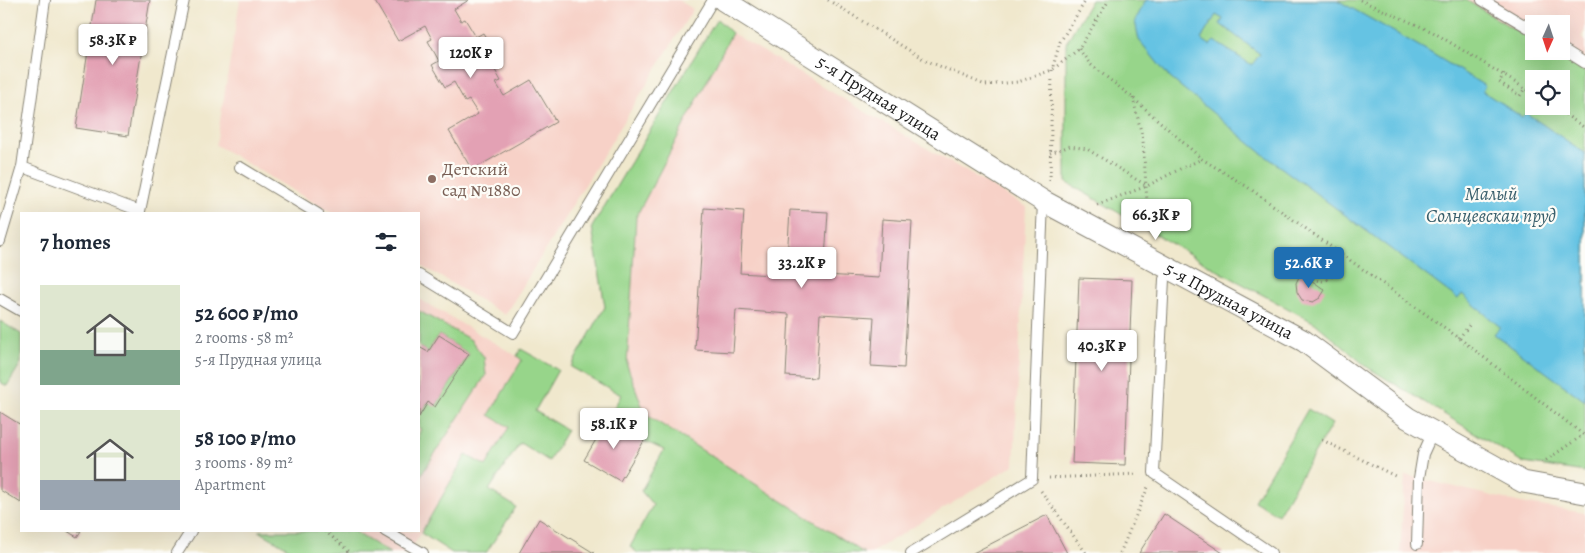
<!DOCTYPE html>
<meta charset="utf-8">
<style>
:root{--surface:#fff;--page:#f6f6f7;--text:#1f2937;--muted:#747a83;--accent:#1f6fb2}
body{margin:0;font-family:Alegreya,serif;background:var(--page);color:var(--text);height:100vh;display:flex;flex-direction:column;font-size:19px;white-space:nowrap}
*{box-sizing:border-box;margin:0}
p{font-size:16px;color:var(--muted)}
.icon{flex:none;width:28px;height:28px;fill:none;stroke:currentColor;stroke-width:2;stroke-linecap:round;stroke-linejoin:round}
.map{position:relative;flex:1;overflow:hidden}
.panel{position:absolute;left:20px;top:212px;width:400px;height:320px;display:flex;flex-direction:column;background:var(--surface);border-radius:0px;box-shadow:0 5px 20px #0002}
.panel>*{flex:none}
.needle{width:32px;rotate:183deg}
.tools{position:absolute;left:1525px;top:15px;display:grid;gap:10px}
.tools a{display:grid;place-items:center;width:45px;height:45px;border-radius:0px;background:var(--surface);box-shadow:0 5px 20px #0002;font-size:25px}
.price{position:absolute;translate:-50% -42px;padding:0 11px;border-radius:5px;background:#fff;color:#222;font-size:16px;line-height:32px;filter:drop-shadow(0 1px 2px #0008)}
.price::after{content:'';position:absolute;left:50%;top:30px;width:15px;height:11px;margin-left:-8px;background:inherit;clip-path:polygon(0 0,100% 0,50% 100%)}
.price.current{background:var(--accent);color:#fff}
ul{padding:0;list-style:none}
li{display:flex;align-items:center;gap:15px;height:125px;padding:0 20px}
li span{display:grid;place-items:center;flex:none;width:140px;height:100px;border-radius:0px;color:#555}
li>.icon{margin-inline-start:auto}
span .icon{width:60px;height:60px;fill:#fffc;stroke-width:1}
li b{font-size:21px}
h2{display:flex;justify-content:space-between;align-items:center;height:60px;padding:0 20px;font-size:21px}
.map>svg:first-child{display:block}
.built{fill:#f7d1c7}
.green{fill:#97d58a;stroke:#5a7853;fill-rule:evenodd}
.water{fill:#65c3e3;stroke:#407080;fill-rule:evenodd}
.building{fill:#e3a1b4}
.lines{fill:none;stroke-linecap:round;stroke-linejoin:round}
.lane-casing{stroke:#868274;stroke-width:12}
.street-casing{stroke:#868274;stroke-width:23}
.path{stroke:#868274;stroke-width:3;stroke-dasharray:1 4;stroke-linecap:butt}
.lane{stroke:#fff;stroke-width:10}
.street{stroke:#fff;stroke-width:21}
.education-dot{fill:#8d6e63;stroke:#fdfcf7;stroke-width:2}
.labels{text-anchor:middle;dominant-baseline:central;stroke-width:4.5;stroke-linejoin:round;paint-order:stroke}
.street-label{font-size:18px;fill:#1c1c1c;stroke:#fdfcf7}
.education-label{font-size:18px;fill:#785e54;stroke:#fdfcf7;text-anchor:start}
.water-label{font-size:19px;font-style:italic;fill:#395f6c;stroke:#fdfcf7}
</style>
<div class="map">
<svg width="1585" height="553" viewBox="0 0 1585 553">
<rect width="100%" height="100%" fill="#fdfcf7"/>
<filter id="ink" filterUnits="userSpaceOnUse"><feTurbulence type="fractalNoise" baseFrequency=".02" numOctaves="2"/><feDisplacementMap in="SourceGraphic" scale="10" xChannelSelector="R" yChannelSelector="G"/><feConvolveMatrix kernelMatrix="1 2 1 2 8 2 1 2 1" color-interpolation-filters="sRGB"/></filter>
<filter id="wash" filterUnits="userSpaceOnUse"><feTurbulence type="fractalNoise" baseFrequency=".0096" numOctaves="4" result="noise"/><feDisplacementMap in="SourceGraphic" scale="20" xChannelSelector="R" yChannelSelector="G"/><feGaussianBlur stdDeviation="1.12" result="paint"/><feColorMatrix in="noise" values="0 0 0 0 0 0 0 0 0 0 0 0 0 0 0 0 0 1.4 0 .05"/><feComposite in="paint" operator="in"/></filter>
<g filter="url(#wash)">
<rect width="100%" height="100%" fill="#f0e8cd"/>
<!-- built -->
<g class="built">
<path d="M240,0H678L693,9L505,315L419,264V214H333L216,145Z"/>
<path d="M1459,0H1585V30L1581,38L1585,40V67L1581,74L1543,51H1561V24H1534V45Z"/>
<path d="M732,33L1026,207L1014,465L871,553H864L645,414L627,365L636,217Z"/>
<path d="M419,299L522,359L489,415L509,427L486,466L466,455L409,553H390L353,531H419Z"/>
<path d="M1405,475L1521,503L1585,513V553H1400Z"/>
</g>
<!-- green -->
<g class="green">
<path d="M1091,0H1466L1534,41V51H1551L1585,72V472L1524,463L1367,367L1315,323L1222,273L1066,182V43ZM1534,79H1561V106H1534Z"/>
<path d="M717,19L732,33L636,217L627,365L645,414L864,553H638L630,547L653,505L641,491L664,450L644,441L608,419L621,395L571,367L605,307L592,227Z"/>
<path d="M419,311L471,340L484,357L486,375L419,478V433L421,429L419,428V417L428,402L436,406L469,354L439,335L428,352L419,347Z"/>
<path d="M0,321L21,334V363L7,386L0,382Z"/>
<path d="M521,349L558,370L535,411L567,430L549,461L520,443L489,490L516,507L486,553H452L421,533L466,455L486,466L509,427L489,415L522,360L517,356Z"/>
<path d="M1308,409L1332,424L1278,515L1254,501Z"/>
<path d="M259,531H353L390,553H296Z"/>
</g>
<!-- water -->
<path class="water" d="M1146,0H1337L1426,50L1485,86L1482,91L1522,117L1526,113L1585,153V401L1494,334L1500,327L1462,294L1458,299L1263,154L1169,77L1139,40L1135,21ZM1216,15L1223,19L1220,24L1260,54L1252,65L1214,41L1210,45L1201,39Z"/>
<g id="blocks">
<!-- building -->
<g class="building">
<path d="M96,0H150L128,136L76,128Z"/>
<path d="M374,0H469L454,9L461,21L465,19L476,37L483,33L497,56L490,61L501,81L496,83L504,96L531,80L556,122L472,170L449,131L478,114L469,100L465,102L454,82L445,87L432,65L439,61L428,41L432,39L425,26L398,41Z"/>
<path d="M704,208L744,211L740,273L786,276L790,210L828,212L824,275L879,278L882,219L912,221L904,368L871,366L874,317L820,314L816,378L786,376L789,314L736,310L733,352L695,350Z"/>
<path d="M1301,273L1325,290L1320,298L1313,302L1302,300L1297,292L1296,283Z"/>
<path d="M1079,278L1132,280L1125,465L1072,463Z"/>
<path d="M439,335L469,354L435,407L428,402L419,417V347L428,352Z"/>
<path d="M0,412L21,425V503L0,490Z"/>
<path d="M608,419L644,441L620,481L584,460Z"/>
<path d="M1164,514L1223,553H1139Z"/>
<path d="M1047,515L1067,553H973Z"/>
<path d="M539,519L594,553H519Z"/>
<path d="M67,531H81L77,537Z"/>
</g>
</g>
</g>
<g filter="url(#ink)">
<use href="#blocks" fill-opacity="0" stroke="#868274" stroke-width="1"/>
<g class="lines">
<!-- lane casing -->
<g class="lane-casing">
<g id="lane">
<path d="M1482,0L1534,31"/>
<path d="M1561,48L1585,63"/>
<path d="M22,167L140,211L184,0"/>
<path d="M240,167L318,214"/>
<path d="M0,241L22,167L45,0"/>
<path d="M1172,270L1164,279L1154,473L1271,553"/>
<path d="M419,275L513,333L713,0"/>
<path d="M0,299L21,311"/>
<path d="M385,531L423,553"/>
<path d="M1417,544L1419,478L1423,454L1433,432"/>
<path d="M177,553L191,531"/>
<path d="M911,553L1032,479L1043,201"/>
</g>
</g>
<!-- street casing -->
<g class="street-casing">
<g id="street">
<path id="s1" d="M723,0L1043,201L1304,341L1408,418L1433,432L1523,482L1585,493"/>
</g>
</g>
<!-- path -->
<g class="path">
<path d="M828,0L925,60L985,85L1018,82L1052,70L1079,49L1109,0"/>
<path d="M1360,0L1433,32L1534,94"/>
<path d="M1079,49L1090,64L1133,98L1202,159L1246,186L1459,338L1585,436"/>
<path d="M1504,74L1499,82L1520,96L1525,88"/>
<path d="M1133,98L1143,140L1149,233"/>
<path d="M1553,106L1585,128"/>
<path d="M1050,153L1070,146L1087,149L1147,186"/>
<path d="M1050,181L1052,70L1060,42L1086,0"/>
<path d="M1097,205L1147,186L1180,169L1202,159"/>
<circle cx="1321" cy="267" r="14"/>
<path d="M1459,338L1471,323"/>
<path d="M1322,440L1397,477"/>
<path d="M1542,463L1583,435"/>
<path d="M1049,478L1138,474"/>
<path d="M1041,491L1086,553"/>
<path d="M325,531L351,553"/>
<path d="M1120,553L1148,487"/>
</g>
<!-- lane -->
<use href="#lane" class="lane"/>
<!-- street -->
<use href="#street" class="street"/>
</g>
</g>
<!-- markers -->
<circle class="education-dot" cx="432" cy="179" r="5"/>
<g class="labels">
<!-- street labels -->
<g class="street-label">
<text stroke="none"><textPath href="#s1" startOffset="184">5-я Прудная улица</textPath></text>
<text stroke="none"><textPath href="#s1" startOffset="589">5-я Прудная улица</textPath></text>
</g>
<!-- education labels -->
<g class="education-label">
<text x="442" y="169">Детский<tspan x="442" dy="21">сад №1880</tspan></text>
</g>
<!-- water labels -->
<g class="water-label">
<text x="1491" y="194">Малый<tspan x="1491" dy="22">Солнцевскаи пруд</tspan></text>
</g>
</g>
</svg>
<div class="tools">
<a><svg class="needle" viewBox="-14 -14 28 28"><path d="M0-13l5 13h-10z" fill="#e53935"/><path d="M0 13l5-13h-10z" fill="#747a83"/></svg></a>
<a><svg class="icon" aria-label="locate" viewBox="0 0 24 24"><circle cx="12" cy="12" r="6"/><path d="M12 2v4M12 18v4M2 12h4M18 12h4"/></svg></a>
</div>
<b class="price" style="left:113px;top:66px">58.3K ₽</b>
<b class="price" style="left:471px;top:79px">120K ₽</b>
<b class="price" style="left:1156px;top:241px">66.3K ₽</b>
<b class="price" style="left:802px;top:289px">33.2K ₽</b>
<b class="price current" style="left:1309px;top:289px">52.6K ₽</b>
<b class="price" style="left:1102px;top:372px">40.3K ₽</b>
<b class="price" style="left:614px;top:450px">58.1K ₽</b>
<section class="panel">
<h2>7 homes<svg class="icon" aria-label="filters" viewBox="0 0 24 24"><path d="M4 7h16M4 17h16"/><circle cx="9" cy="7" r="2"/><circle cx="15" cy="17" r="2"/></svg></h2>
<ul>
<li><span style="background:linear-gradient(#dfe7d0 65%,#7fa58c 0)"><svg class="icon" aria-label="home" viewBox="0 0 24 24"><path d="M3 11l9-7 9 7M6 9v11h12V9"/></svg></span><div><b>52 600 ₽/mo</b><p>2 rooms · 58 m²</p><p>5-я Прудная улица</p></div></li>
<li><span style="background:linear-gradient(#dfe7d0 70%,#9aa5b1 0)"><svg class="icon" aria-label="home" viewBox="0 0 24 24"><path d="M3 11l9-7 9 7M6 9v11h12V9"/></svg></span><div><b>58 100 ₽/mo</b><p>3 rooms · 89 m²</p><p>Apartment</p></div></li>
</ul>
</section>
</div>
